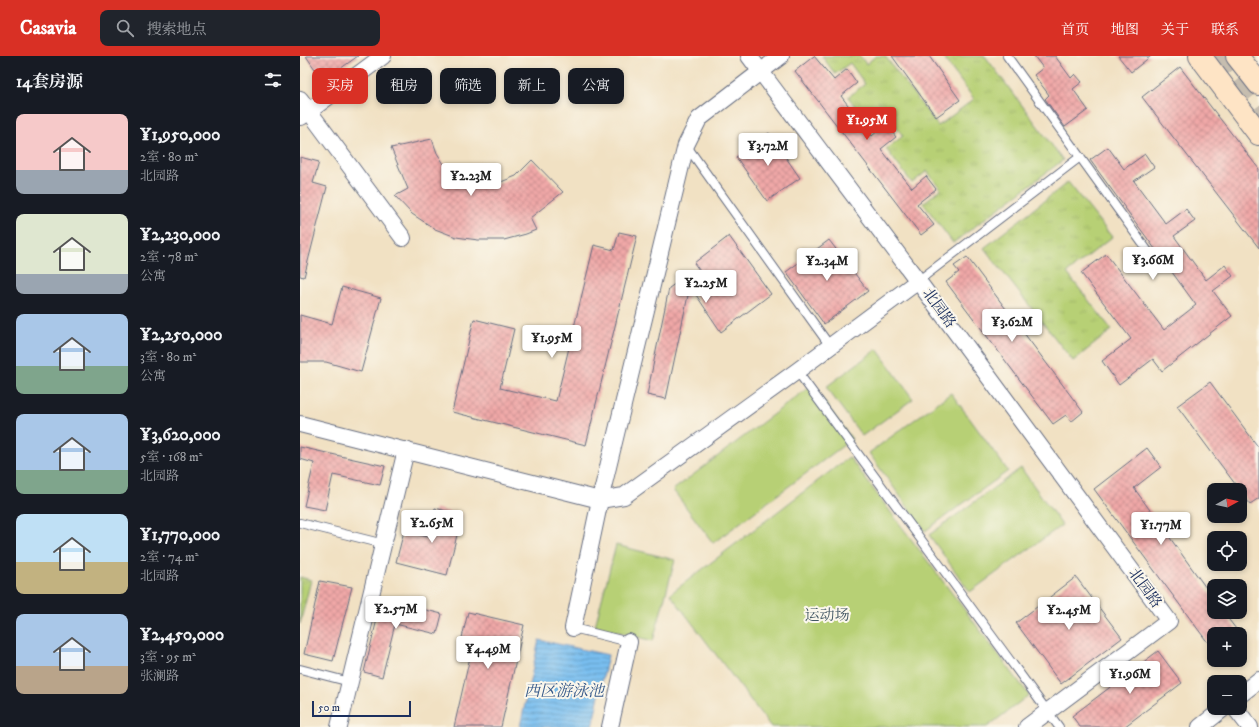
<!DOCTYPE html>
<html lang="zh">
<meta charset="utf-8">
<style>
:root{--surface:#171b24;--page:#20242c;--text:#f1f3f6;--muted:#9ea1a6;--accent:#d93025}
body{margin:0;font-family:"IM FELL DW Pica","Noto Serif SC",serif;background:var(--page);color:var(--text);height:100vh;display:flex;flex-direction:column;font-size:15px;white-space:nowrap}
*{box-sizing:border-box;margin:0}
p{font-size:13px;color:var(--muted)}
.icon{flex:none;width:22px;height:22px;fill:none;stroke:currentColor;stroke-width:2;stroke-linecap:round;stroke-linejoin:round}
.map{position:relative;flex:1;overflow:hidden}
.side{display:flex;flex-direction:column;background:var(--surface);width:300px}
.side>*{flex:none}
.hud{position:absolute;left:12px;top:12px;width:380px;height:36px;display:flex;gap:8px}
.needle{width:26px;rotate:82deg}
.buttons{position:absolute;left:907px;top:427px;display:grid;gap:8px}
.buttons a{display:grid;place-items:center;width:40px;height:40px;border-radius:8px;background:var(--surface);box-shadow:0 2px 6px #0003;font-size:20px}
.scale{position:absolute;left:12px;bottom:10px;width:99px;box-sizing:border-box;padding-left:4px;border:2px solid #1b2f5e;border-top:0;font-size:11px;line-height:14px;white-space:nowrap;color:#1b2f5e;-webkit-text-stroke:3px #fbf7ec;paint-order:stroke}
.price{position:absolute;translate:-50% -34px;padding:0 9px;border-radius:4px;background:#fff;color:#222;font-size:13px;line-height:26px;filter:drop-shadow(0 1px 2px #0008)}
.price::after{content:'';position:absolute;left:50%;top:24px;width:12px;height:9px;margin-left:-6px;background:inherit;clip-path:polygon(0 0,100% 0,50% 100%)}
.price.active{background:var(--accent);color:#fff}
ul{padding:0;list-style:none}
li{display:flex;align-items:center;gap:12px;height:100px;padding:0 16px}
li span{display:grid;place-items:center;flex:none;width:112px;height:80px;border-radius:8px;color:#555}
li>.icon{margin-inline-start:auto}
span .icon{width:48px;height:48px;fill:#fffc;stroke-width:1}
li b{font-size:17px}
h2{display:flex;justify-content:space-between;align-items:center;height:48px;padding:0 16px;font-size:17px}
.pill{padding:0 14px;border-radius:8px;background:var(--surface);box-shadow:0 2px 6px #0003;font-size:14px;line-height:36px}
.pill.active{background:var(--accent);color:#fff}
header{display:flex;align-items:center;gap:24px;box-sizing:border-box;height:56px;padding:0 20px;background:var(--accent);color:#fff}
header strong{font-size:19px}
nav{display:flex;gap:22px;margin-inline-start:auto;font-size:14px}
.search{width:280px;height:36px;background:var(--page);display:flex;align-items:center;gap:10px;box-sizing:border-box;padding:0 14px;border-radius:8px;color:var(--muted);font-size:15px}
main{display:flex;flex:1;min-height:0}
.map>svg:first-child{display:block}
.grass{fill:url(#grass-tufts);stroke:#69806a}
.green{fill:#b7d075;stroke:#69806a}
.water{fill:url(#water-rules);stroke:#4a76a6}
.building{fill:url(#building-cross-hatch)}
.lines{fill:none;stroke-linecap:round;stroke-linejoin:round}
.primary-tunnel{stroke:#c6bdaf;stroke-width:22;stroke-dasharray:22 11;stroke-linecap:butt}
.service-casing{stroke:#666d81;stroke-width:10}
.minor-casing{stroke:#666d81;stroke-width:18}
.secondary-casing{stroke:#666d81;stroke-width:24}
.service{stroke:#fff;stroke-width:8}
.minor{stroke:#fff;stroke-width:16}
.secondary{stroke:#fee4c5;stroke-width:22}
.labels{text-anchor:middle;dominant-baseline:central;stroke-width:4;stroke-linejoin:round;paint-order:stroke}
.street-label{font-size:15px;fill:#1b2f5e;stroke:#fbf7ec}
.park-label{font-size:15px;fill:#425764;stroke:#fbf7ec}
.water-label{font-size:16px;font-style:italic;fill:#375a8a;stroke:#fbf7ec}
</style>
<header>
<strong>Casavia</strong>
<div class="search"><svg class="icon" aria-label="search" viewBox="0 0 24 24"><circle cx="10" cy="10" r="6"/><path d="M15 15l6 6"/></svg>搜索地点</div>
<nav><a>首页</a><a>地图</a><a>关于</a><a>联系</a></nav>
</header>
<main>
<section class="side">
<h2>14套房源<svg class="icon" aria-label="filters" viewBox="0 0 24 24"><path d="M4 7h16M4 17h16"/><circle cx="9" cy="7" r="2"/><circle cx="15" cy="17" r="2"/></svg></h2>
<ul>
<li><span style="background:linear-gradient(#f6c9c9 70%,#9aa5b1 0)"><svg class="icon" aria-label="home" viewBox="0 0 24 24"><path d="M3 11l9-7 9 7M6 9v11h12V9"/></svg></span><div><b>¥1,950,000</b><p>2室 · 80 m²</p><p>北园路</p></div></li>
<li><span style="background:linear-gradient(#dfe7d0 75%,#9aa5b1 0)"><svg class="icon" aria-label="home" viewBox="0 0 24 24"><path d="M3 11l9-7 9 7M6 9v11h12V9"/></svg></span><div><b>¥2,230,000</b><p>2室 · 78 m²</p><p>公寓</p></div></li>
<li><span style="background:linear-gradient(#a9c7e8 65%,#7fa58c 0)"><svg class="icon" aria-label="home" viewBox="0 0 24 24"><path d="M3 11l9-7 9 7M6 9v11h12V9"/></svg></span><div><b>¥2,250,000</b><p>3室 · 80 m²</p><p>公寓</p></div></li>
<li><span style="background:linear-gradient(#a9c7e8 70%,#7fa58c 0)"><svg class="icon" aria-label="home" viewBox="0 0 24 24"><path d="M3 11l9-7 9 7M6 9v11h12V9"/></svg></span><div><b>¥3,620,000</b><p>5室 · 168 m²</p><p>北园路</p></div></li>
<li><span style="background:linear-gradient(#bfe0f5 60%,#c2b280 0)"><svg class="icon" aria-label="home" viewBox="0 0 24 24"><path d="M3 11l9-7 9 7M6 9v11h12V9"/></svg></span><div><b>¥1,770,000</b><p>2室 · 74 m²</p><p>北园路</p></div></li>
<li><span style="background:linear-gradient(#a9c7e8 65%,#b9a48a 0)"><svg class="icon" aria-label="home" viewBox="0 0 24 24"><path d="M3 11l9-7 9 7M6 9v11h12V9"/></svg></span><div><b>¥2,450,000</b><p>3室 · 95 m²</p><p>张澜路</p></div></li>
</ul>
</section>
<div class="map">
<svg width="959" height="671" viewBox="0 0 959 671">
<defs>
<pattern id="grass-tufts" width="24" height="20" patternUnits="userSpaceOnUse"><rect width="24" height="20" fill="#b7d075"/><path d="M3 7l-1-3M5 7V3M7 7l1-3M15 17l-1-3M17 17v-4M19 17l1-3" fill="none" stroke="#9db368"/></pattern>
<pattern id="water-rules" width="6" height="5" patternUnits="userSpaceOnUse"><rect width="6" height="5" fill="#78beef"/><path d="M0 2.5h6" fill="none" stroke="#629bc5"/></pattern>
<pattern id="building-cross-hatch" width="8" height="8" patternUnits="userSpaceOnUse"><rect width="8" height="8" fill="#f0a8a7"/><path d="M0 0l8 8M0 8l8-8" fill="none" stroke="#c2898b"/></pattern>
</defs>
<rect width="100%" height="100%" fill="#fbf7ec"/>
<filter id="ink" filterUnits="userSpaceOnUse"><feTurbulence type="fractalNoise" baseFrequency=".025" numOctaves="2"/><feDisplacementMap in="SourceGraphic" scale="8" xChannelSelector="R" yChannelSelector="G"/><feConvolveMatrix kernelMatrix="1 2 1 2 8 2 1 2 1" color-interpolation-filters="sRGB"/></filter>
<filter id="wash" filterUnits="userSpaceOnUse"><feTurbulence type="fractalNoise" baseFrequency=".012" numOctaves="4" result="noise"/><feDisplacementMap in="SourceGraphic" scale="16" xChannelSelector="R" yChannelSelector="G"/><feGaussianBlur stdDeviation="0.9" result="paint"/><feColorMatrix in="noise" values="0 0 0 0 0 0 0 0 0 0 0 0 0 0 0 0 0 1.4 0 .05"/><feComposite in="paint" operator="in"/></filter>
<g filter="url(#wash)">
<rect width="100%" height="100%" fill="#f1e1c3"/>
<!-- grass -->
<g class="grass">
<path d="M522,0H560L566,8L576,0H585L638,70L674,43L642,0H685L763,104L653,187L623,147L641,133L627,115L612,127L586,93L603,80L588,60L572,72L548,41L565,28L550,7L535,18Z"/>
<path d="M768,126L812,181L767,217L812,274L773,305L684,192Z"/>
<path d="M0,521L11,524L0,568Z"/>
</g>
<!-- green -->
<g class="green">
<path d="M577,293L613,343L562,380L526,331Z"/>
<path d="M512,329L552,383L413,487L373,434Z"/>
<path d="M651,337L708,415L625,475L569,397Z"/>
<path d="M549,401L729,639L687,671H471L370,538Z"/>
<path d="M721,412L762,469L670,536L629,479Z"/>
<path d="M316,489L375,504L353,585L295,570Z"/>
</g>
<!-- water -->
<path class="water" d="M239,584L308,599L292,671H220Z"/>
<g id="blocks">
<!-- building -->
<g class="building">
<path d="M6,0H58L23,25Z"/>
<path d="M514,0L534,24L547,13L557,27L541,40L572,80L586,68L596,81L581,93L612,132L626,120L636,133L617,148L634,169L621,179L495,15Z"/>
<path d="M592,0H629L660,44L636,61Z"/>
<path d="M734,0H755L771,22L775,18L782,26L773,33L788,54L765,71L745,43L749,39L734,19L743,12Z"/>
<path d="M818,0H851L831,16Z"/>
<path d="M880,11L959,113V192L842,41Z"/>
<path d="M469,77L500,122L467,145L436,101Z"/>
<path d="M132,83L137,97L144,108L156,120L170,128H196L216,120L232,104L263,136L230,162L236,174L226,178L204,184H178L156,181L135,173L112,158L95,140L108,133L91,92Z"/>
<path d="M808,91L824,113L845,98L854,111L834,125L866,168L886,153L895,165L874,180L906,224L925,209L933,220L913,235L932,260L862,315L853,303L819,329L802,305L831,283L781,217L806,198L864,274L896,249L790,104Z"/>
<path d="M0,101L19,106L13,127L27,131L4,221L0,220Z"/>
<path d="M319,176L337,180L286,389L152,356L174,263L214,273L200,332L256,345L294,189L314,194Z"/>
<path d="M429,180L471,238L421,276L390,230L366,343L347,339L369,232L382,223L405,222L394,207Z"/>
<path d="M529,184L568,235L524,268L486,216Z"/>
<path d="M667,201L783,356L771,366L766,359L753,368L646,226L659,216L654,210Z"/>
<path d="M42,231L81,242L61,316L26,306H0V259L32,268Z"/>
<path d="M910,326L959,392V442L950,448L877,350Z"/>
<path d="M0,391L85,410L80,429L33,419L25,454L4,450L14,407L0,403Z"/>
<path d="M847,392L861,411L834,432L914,543V556H923L936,573L929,578H914V595L794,433Z"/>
<path d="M135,452L162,459L147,519L96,506L104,475L128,481Z"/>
<path d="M776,521L822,582L761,628L716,567Z"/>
<path d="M20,525L52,531L33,605L4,598Z"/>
<path d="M82,543L142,558L137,578L95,568L82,621L64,616Z"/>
<path d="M168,556L224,569L201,671H154L173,588L161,586Z"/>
<path d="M858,595L882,627L824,671H780L772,660Z"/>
</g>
</g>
</g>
<g filter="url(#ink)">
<use href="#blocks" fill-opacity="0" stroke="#666d81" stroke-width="1"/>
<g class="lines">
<!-- primary-tunnel -->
<path class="primary-tunnel" d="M915,0L959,58"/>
<!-- service casing -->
<g class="service-casing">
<g id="service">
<path d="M707,0L850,198"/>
<path d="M386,89L530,290"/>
<path d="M618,225L780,101"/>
<path d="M497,315L759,671"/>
<path d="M0,467L84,488"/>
<path d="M273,572L329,586"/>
<path d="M0,613L50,626"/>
</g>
</g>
<!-- minor casing -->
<g class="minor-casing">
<g id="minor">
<path d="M449,0L618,225L869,565L727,671"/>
<path d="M0,43L103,182"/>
<path d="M1,61L83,0"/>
<path d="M0,368L300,444L324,440L497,315L618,225"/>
<path d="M273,572L300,444L386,89L399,63L481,0"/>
<path d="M940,639L959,624"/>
<path d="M935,652L950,671"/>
<path d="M39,671L106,394"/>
<path d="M310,671L329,586"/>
<path d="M900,671L924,652"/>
</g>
</g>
<!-- secondary casing -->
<g class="secondary-casing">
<g id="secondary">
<path d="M900,0L959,78"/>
<path d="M937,0L959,28"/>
</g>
</g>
<!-- service -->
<use href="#service" class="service"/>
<!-- minor -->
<use href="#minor" class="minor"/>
<!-- secondary -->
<use href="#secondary" class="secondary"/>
</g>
</g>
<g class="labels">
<!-- street labels -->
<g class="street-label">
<text transform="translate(639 252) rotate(54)">北园路</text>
<text transform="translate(845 532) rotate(54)">北园路</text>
</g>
<!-- park labels -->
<g class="park-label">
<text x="527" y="559">运动场</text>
</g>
<!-- water labels -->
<g class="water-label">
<text x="264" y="635">西区游泳池</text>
</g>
</g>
</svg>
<div class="buttons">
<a><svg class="needle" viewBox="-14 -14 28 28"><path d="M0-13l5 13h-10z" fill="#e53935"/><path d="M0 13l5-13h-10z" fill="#9ea1a6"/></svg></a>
<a><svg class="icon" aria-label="locate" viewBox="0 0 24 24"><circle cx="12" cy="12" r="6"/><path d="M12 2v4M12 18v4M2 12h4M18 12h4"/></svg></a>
<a><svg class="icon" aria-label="layers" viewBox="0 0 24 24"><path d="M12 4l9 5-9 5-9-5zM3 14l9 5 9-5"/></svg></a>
<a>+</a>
<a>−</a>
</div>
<div class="scale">50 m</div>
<b class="price active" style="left:567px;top:85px">¥1.95M</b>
<b class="price" style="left:468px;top:111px">¥3.72M</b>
<b class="price" style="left:171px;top:141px">¥2.23M</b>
<b class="price" style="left:853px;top:225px">¥3.66M</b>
<b class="price" style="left:527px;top:226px">¥2.34M</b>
<b class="price" style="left:406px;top:248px">¥2.25M</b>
<b class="price" style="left:712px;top:287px">¥3.62M</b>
<b class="price" style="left:252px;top:303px">¥1.95M</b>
<b class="price" style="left:132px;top:488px">¥2.65M</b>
<b class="price" style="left:861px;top:490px">¥1.77M</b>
<b class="price" style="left:96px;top:574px">¥2.57M</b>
<b class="price" style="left:769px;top:575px">¥2.45M</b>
<b class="price" style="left:188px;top:614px">¥4.49M</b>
<b class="price" style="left:830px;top:639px">¥1.96M</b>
<div class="hud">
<a class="pill active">买房</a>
<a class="pill">租房</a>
<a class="pill">筛选</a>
<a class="pill">新上</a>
<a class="pill">公寓</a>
</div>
</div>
</main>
